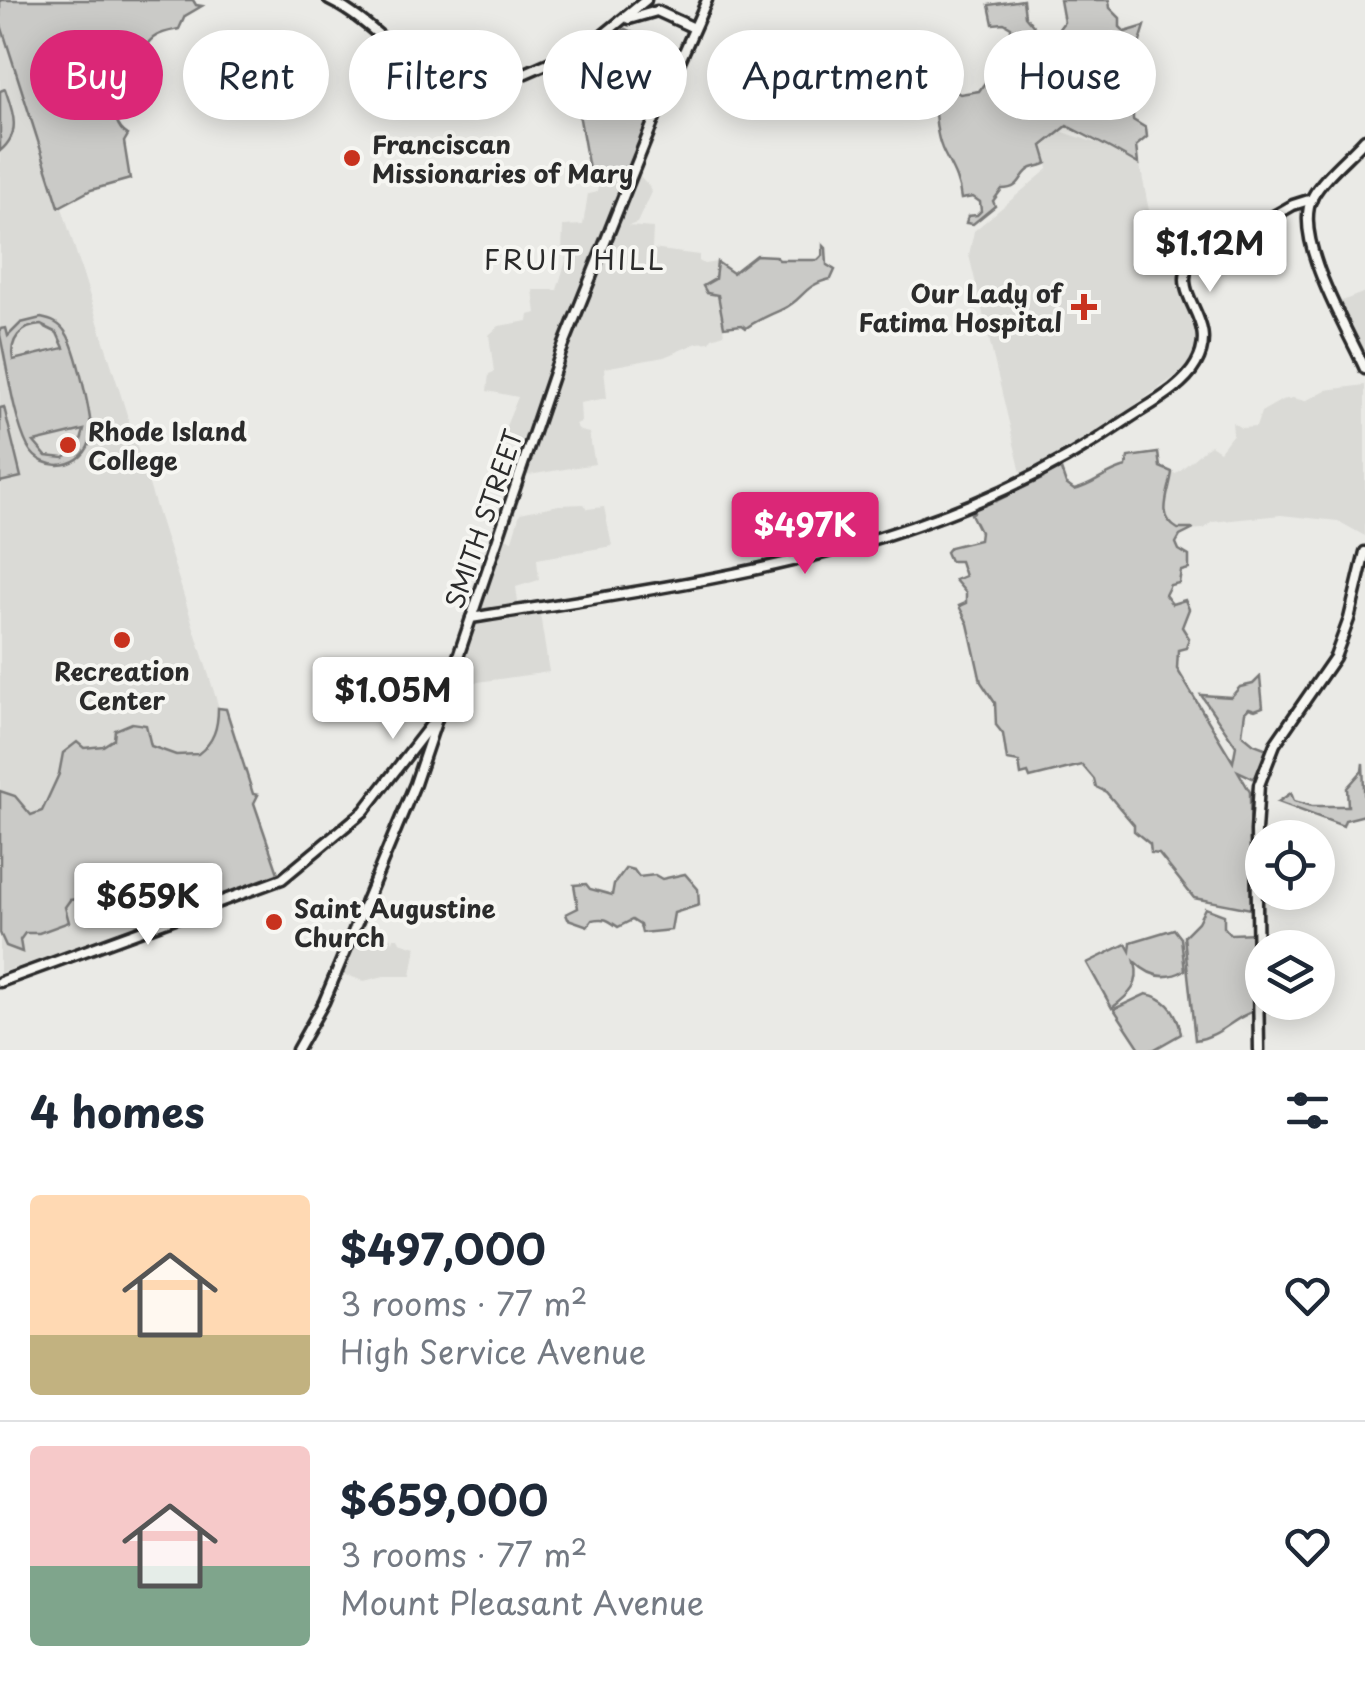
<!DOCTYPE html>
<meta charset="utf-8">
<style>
:root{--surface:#fff;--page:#f6f6f7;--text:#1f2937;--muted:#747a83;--line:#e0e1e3;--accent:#db2777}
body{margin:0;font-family:"Playpen Sans",sans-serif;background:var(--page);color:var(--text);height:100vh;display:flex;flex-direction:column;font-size:38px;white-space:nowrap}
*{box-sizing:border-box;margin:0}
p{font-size:32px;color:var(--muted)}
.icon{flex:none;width:55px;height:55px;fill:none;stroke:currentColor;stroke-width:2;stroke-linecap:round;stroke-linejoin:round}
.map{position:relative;height:1050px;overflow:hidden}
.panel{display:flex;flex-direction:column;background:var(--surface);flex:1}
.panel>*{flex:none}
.hud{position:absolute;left:30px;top:30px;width:1305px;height:90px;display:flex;gap:20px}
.tools{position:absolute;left:1245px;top:820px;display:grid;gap:20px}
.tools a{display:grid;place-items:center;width:90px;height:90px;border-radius:50%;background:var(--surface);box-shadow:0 5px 25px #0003;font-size:50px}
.price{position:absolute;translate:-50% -85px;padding:0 22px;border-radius:10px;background:#fff;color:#222;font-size:32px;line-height:65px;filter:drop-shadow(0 2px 5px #0008)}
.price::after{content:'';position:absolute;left:50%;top:60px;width:30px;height:22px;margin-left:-15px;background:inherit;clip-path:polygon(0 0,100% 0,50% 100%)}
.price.active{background:var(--accent);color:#fff}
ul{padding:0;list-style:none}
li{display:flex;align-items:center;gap:30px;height:250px;padding:0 30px}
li+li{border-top:2px solid var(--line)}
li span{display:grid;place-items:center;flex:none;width:280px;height:200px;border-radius:10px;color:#555}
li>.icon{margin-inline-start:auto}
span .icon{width:120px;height:120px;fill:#fffc;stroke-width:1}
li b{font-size:42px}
h2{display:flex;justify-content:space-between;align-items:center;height:120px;padding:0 30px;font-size:42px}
.tag{padding:0 35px;border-radius:45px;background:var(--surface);box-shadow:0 5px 25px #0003;font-size:35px;line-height:90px}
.tag.active{background:var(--accent);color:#fff}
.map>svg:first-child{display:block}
.built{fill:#dadad6}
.green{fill:#cacac7;stroke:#7a7a79;stroke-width:2.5;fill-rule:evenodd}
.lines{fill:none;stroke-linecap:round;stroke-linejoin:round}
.major-casing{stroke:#2b2b2b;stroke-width:15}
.major{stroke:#f6f6f2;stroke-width:8}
.poi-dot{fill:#c8321e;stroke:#f6f6f2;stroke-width:4}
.labels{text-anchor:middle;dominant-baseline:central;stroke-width:8;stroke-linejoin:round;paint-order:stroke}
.poi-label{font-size:25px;font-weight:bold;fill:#2b2b2b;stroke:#f6f6f2;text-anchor:start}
.street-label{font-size:25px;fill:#2b2b2b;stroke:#f6f6f2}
.neighbourhood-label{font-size:28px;letter-spacing:2.5px;fill:#2b2b2b;stroke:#f6f6f2}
</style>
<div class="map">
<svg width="1365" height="1050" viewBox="0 0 1365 1050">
<rect width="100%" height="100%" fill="#eaeae6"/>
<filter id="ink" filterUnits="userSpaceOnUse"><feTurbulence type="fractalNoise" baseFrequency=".01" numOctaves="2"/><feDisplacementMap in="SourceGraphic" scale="20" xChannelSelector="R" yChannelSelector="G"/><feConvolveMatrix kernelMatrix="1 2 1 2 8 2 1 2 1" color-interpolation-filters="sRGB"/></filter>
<g filter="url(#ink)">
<!-- built -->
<g class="built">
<path d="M0,10L273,880L0,973Z"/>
<path d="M1060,131L1111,148L1140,165L1152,226L1178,269L1180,293L1194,320L1196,337L1193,364L1073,449L1021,473L969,255L974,231L1048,169L1044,147Z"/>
<path d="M616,172L640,176L649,186L651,192L637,223L628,226L653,228L652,249L699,255V261L704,264L717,262L715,279L724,334L712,338L710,342L697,343L664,357L604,368L607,398L580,403L581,422L575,424L580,431L589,433L595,464L517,477L526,447L501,438L518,397L487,391L489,374L494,372L489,335L499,326L528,321L529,315L536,313L533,290H557L568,254L562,251L563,226L583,225L588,194L597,192L599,181Z"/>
<path d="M1365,292V356L1337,303Z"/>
<path d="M1365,385V536L1338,521L1281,515L1212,522L1204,529L1188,530L1170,525L1164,508L1172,472L1176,474L1206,448L1211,445L1220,451L1233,434L1232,422L1241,428L1256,427L1261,412L1282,400L1293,398L1305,401L1326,390Z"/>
<path d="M584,504L587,509L604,507L612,546L537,559L539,580L516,587L519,610L539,608L549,672L449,686L499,537L512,540L520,513L559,505Z"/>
<path d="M355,933L391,937L393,942L394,938H398L400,942L416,947L411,976H384L364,981L337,972Z"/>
</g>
<!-- green -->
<g class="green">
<path d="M0,0H193L196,5L202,6L185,16L179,29C166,32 149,34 145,50L133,54L120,75L111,76L105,85L116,101C113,113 116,128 128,135L124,142L130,179L91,190L59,207L0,22Z"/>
<path d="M1023,0L1025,16L1041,35L1055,34L1064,22L1060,0H1109L1110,8L1120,18V27L1125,32L1145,26L1139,45L1146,77L1140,99L1133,102V120L1146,128L1147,137L1136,146L1138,164C1113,149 1089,137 1067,126L1042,146L1047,163C1043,166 1037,166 1032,168C1019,173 1023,189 1002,189L993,201L995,206L973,224L966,223L968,216L977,215L981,211L980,202L973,197L961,199C959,180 952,169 944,153C935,135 936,115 933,96L951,95L955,91L960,94L979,91L996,67L1011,61V27L1004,23L993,24L989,5Z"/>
<path d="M625,29L665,47L667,44L677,52L625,176L590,175L580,119L563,67L598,49Z"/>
<path d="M5,89C13,112 22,133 0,151V91Z"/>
<path d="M823,245L826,248L827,265L835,270L831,279C802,285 805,299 783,309C769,315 759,319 746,328L742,325L724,327L718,295L707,293L703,286L715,279L717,262L733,273L756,255L775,256L779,260H818L823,255Z"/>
<path d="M41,318C51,320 60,323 66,333C76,347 93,420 91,437C86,469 43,475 28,447C14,420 7,366 0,335V329L6,328L8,336L21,323ZM41,325L57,333L64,348L13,360C9,340 21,326 41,325ZM84,430L79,448L64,458L46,456L34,442Z"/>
<path d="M4,407L21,477L0,482V408Z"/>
<path d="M1158,453L1160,467L1172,472C1170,493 1155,516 1178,529H1194L1180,536L1176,543L1179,550L1189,556V569L1181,571L1179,583L1170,585L1165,595L1172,604L1185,600L1189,609L1182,627L1189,638L1186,648L1178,650L1177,669L1233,762L1236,746L1201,695L1231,697L1240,687L1253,684L1260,677L1263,707L1255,710L1249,708L1245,712L1242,734L1254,744L1270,750L1259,781L1238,771L1250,792L1251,909L1194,898L1159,854L1151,853L1150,844L1134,831V825L1106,792L1096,787L1094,779L1082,765L1030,778L1028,773L1021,775L1019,762L1007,760L1003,734L996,725L995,703L981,682L968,624L959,606L966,603V593L955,580L965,576L960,561H950L946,552L950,547L979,540L980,532L971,514L974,512L971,506L992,494L996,501L1042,479L1034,475L1059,464L1066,484L1074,490C1093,486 1106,472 1126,467L1128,457Z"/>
<path d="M218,708L226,709L253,794L258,795L254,803L280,879L194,911L180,877L173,874L159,880L146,879L140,888L141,905L97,910L90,897L70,900L65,907L69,922L39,933H25L20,940L22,952L6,946L0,933V791L15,796L31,815L42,811L59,774L63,753L77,742L84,748L103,746L114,739L115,730L132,723L146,725L151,746L176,755L198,754C214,742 218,727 218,708Z"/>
<path d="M1363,763L1365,815L1345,820L1343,826L1278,802L1291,793L1294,801L1312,806H1348L1347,788L1362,771Z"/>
<path d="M626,868L634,870L639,877L655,875L662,879L685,874L698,889L699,905L674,913L671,930L642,933L640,925L632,920L618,927C608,920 605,917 592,920L588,926L568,919L566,914L578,908L574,885L586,884L590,889L612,895L614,884Z"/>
<path d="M1205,908L1224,915V927L1230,934L1257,933L1260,1009C1235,1015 1221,1037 1195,1040L1184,936L1198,922Z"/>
<path d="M1174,929L1181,938L1185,970C1166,981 1150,977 1135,962C1141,985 1130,994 1112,1008L1087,963L1126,944L1130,951L1131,942Z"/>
<path d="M1146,994C1168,998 1178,1013 1181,1034L1153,1050H1141L1114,1009Z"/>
</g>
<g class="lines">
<!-- major casing -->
<g class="major-casing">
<g id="major">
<path d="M329,0C377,23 409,72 457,93"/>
<path d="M629,19L657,11L694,28"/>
<circle cx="455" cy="104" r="11"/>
<path d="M462,96L477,94L592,44L646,0"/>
<path d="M1365,139C1349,157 1323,177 1312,198C1292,239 1349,332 1365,369"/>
<path d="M471,618C697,582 932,556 1125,421C1148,405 1182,389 1196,364C1220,321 1173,299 1188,265L1293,205L1312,199"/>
<path d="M0,982L282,879L364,811L433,722"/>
<path d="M297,1050L324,1002L415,784L561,352L656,115L707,0"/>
<path d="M1259,1050L1256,831L1259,785L1275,744L1335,657L1349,619L1365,552"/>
</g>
</g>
<!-- major -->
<use href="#major" class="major"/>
</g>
</g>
<!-- markers -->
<g class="poi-dot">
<circle cx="352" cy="158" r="10"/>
<path d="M1079 292h10v10h10v10h-10v10h-10v-10h-10v-10h10z"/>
<circle cx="68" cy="445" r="10"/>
<circle cx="122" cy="640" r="10"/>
<circle cx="274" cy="922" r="10"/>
</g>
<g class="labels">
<!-- poi labels -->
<g class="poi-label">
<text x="372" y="144">Franciscan<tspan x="372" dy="29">Missionaries of Mary</tspan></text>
<text x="1062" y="293" text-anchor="end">Our Lady of<tspan x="1062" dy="29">Fatima Hospital</tspan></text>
<text x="88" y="431">Rhode Island<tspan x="88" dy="29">College</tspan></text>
<text x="122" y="671" text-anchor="middle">Recreation<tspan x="122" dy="29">Center</tspan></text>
<text x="294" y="908">Saint Augustine<tspan x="294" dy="29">Church</tspan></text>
</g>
<!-- street labels -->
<g class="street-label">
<text transform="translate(483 519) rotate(-71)">SMITH STREET</text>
</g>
<!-- neighbourhood labels -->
<g class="neighbourhood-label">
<text x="575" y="258">FRUIT HILL</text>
</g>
</g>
</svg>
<div class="tools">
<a><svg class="icon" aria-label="locate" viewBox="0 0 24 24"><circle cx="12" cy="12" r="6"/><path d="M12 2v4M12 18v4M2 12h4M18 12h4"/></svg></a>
<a><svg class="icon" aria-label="layers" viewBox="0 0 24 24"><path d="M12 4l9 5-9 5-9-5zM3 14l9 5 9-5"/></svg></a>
</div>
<b class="price" style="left:1210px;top:295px">$1.12M</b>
<b class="price active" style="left:805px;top:577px">$497K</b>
<b class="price" style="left:393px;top:742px">$1.05M</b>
<b class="price" style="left:148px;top:948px">$659K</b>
<div class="hud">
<a class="tag active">Buy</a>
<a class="tag">Rent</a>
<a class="tag">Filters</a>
<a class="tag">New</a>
<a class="tag">Apartment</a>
<a class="tag">House</a>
</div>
</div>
<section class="panel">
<h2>4 homes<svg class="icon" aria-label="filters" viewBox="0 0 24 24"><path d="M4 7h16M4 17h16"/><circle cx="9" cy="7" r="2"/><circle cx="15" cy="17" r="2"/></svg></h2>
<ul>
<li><span style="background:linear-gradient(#ffd9b3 70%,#c2b280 0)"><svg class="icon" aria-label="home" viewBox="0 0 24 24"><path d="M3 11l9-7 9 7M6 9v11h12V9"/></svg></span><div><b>$497,000</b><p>3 rooms · 77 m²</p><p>High Service Avenue</p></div><svg class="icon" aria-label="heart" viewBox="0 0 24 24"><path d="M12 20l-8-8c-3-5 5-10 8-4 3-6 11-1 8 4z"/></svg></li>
<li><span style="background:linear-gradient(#f6c9c9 60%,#7fa58c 0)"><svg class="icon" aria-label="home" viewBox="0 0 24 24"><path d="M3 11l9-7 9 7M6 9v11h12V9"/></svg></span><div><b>$659,000</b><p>3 rooms · 77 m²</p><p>Mount Pleasant Avenue</p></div><svg class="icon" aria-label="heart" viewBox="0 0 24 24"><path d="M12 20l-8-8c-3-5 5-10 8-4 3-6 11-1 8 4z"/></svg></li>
</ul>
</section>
